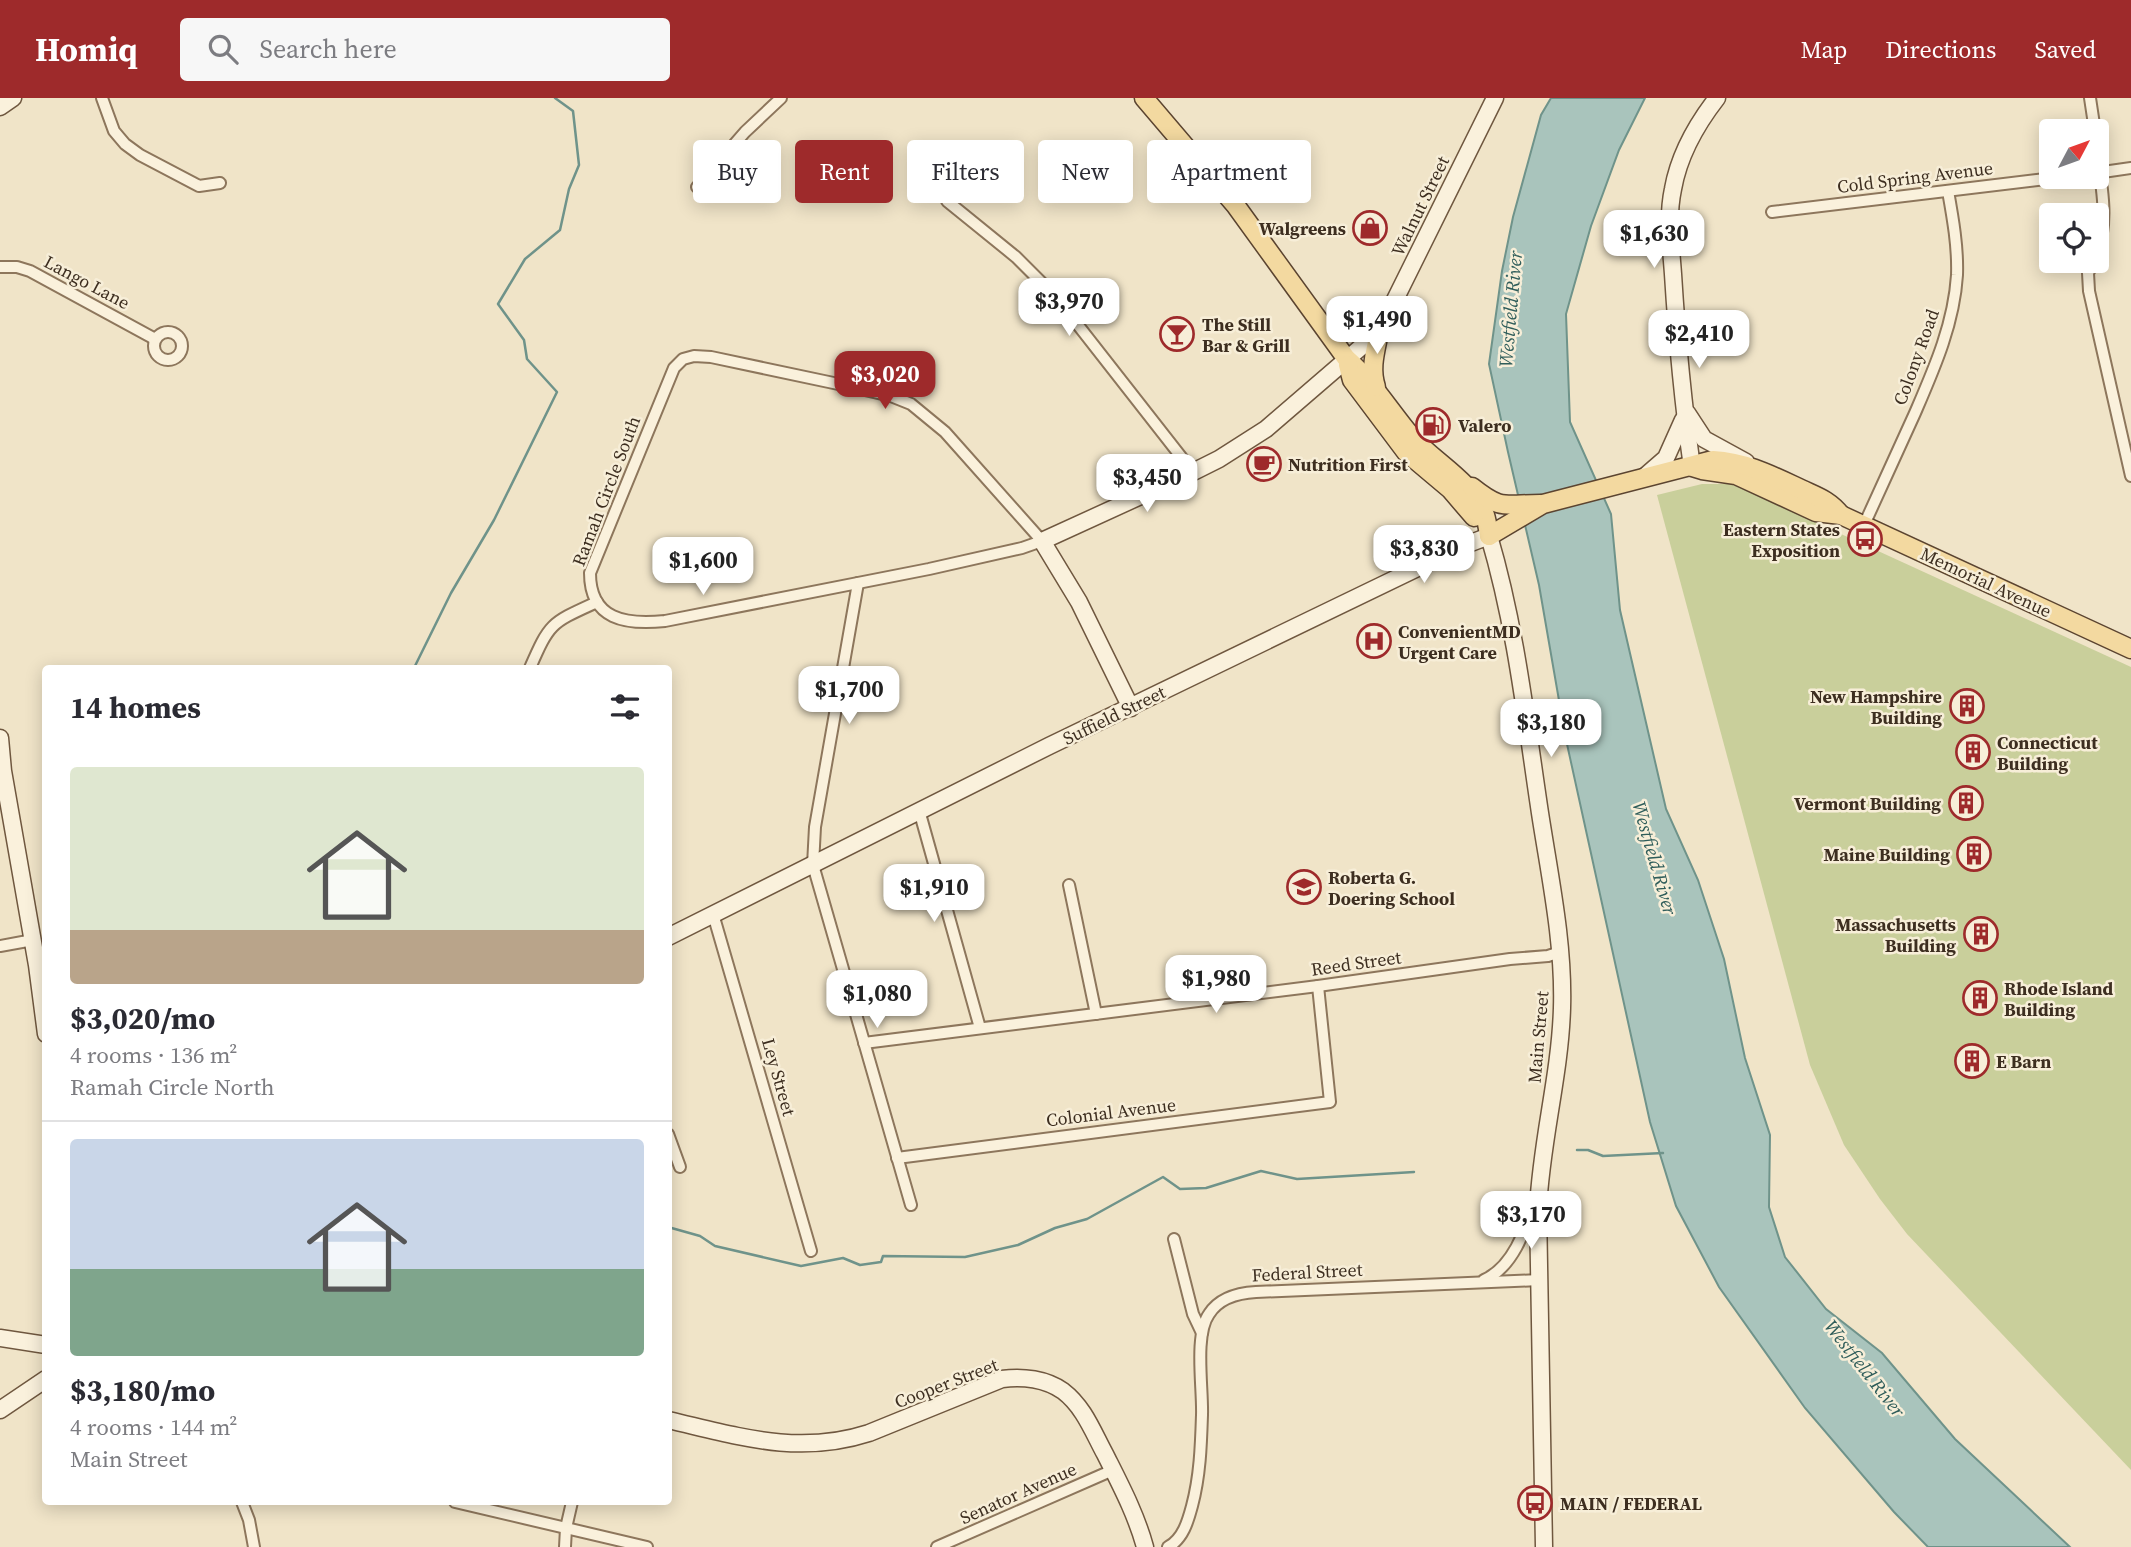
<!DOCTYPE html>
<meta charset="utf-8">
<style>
:root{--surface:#fff;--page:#f7f7f7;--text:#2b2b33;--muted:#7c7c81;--line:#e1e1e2;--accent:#9e2a2b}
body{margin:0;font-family:"Source Serif 4",serif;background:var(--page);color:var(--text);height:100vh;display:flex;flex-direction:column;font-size:26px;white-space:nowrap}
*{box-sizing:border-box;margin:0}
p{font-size:23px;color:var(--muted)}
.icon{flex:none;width:38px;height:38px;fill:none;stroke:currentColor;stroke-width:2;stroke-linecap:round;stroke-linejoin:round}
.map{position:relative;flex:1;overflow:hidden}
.sheet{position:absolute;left:42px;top:567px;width:630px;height:840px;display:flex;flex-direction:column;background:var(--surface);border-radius:7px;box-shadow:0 4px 18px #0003}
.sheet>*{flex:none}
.banner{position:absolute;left:693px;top:42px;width:665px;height:63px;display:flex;gap:14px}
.needle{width:46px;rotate:49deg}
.tools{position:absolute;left:2039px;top:21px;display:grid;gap:14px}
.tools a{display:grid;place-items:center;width:70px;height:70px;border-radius:7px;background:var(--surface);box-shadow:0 4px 18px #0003;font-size:35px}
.price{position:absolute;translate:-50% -60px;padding:0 16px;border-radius:14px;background:#fff;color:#222;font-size:23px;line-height:46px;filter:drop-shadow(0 2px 4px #0008)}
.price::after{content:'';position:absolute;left:50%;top:42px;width:21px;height:16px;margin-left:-10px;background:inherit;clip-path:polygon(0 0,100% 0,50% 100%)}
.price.on{background:var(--accent);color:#fff}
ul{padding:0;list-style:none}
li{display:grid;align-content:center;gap:14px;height:371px;padding:0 28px}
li+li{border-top:2px solid var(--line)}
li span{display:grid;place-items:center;height:217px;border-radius:7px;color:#555}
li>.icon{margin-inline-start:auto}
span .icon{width:126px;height:126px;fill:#fffc;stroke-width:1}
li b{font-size:30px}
h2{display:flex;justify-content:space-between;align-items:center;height:84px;padding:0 28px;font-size:30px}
.chip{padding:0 24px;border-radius:7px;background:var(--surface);box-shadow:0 4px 18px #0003;font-size:24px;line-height:63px}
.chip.on{background:var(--accent);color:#fff}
header{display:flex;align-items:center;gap:42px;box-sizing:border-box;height:98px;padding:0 35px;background:var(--accent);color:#fff}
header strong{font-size:33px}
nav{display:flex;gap:38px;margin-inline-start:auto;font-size:24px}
.search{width:490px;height:63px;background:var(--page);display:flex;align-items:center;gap:18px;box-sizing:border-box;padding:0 24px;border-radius:7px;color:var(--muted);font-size:26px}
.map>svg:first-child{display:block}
.green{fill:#c9cf9b}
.water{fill:#a9c4bc;stroke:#6f938a;stroke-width:2}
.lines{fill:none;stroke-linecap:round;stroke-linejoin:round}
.stream{stroke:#6f938a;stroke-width:2.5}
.street-casing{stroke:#8d765c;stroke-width:14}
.secondary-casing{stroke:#6f573f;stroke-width:19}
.primary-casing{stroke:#5b4430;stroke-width:21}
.street{stroke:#faf1dc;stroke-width:10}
.secondary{stroke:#faf1dc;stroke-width:16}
.primary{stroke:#f3d9a0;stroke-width:18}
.labels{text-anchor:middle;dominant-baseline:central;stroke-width:5;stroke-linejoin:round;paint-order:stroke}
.street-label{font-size:18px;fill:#3d2e20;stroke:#f7eed8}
.poi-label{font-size:18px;font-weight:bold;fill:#3d2e20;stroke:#f7eed8;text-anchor:start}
.water-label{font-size:19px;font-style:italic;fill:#2f5d5a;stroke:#f7eed8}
</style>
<header>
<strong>Homiq</strong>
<div class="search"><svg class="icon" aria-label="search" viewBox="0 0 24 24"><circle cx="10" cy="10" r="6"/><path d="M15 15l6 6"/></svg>Search here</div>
<nav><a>Map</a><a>Directions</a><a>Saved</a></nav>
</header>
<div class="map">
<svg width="2131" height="1449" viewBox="0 0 2131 1449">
<rect width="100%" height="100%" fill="#f0e4c8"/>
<!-- green -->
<path class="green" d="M1702,386H1732L2131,569V1372L1907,1136L1880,1101L1844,1047L1810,967L1657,397Z"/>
<!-- water -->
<path class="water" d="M1551,0H1645L1619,52L1591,128L1566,216L1570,324L1611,416L1620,512L1666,711L1698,782L1724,861L1745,960L1770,1037L1769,1109L1785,1159L1826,1211L1882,1255L1955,1341L2070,1449H1928L1894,1414L1805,1310L1719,1189L1676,1108L1650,1024L1565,637L1539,487L1508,354L1489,266L1502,173L1513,119L1541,17Z"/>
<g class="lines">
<!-- stream -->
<g class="stream">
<path d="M414,570L451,495L494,422L557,294L527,261L524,242L498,206L525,161L560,132L569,91L579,67L573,13L555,0"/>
<path d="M1577,1052H1588L1603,1058L1663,1055"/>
<path d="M668,1129L700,1138L715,1148L801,1168L843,1160L860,1167L881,1164L883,1158L965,1159L1018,1147L1055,1130L1087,1121L1163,1079L1180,1091L1206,1090L1261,1073L1297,1081L1414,1074"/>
</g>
<!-- street casing -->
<g class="street-casing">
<g id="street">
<path d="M102,0L114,33L125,46L140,57L199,88L220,85"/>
<path d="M2090,0L2095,33"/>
<path d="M2096,49C2101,84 2110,124 2096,157"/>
<path d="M2096,75L2131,70"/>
<path d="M697,89L745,34L781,0"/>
<path d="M947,103L1016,159L1056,199L1193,374"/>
<path d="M1772,114L2062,79"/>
<path d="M2094,163L2088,175L2089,193L2131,378"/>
<path d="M0,169H17L30,173L155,241"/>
<circle cx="168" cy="248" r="14"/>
<path d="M694,258L711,259L843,287L891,298L911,306L945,334L1042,443L1022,450L929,471L665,523C626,527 590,522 590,475L674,270L683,261Z"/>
<path d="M1864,427C1881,390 1898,352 1915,315C1934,271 1954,226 1957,177C1958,149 1953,121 1948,93"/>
<path d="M858,485L815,729L813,767L911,1107"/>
<path d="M530,570C550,524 551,525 597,504"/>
<path d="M919,712L980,930"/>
<path d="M1069,787L1096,916"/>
<path d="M713,816L811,1153"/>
<path d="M0,848L33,842"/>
<path d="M864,945L1318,888L1510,861L1548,858L1560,854"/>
<path d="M668,1036L680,1069"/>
<path d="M897,1060L1330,1004L1318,888"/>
<path d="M1174,1141L1193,1216L1202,1235"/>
<path d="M1484,1182C1513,1169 1525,1133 1534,1104"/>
<path d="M242,1404L249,1422L254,1449"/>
<path d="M455,1404L647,1449"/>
<path d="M565,1449L566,1430L572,1404"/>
<path d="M937,1449L1113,1372"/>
<path d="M1168,1449C1183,1441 1188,1423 1192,1408C1200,1378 1201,1348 1202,1317C1203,1290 1194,1237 1209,1216C1219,1200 1238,1195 1256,1194L1539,1182"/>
</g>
</g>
<!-- secondary casing -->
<g class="secondary-casing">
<g id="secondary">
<path d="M0,9L13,0"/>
<path d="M1687,315L1704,341L1746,364"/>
<path d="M1692,369C1683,305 1677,241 1673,176C1671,148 1667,119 1673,91C1679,57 1696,27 1717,0"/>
<path d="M1643,380L1666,360L1683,322"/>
<path d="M1131,610L1079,504L1042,443L1193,374L1219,361L1266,331L1360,250L1386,220L1495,0"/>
<path d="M0,640L3,673L37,867L46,936"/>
<path d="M668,839L1049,648L1463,448L1489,438C1516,529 1526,622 1540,715C1550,780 1564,845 1562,910C1560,978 1541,1043 1538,1111L1544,1449"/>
<path d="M0,1240L46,1247"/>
<path d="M0,1312L46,1281"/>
<path d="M668,1322C738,1338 798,1358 869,1335L1002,1281C1023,1278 1046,1281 1063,1293C1084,1309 1093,1334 1105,1356C1120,1386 1136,1416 1145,1449"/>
</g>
</g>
<!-- primary casing -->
<g class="primary-casing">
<g id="primary">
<path d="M1144,0L1236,108L1346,260C1372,283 1390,313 1412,339C1435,365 1471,382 1485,417C1487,423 1488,431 1489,438"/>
<path d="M1348,267L1352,282L1406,354L1450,391L1474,419"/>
<path d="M1376,289C1369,268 1377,249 1380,228"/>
<path d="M1692,369L1702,372L1736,377L1816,414L1841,417L2131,551"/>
<path d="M1472,389C1502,413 1504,406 1540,406"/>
<path d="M1489,438L1543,406L1713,362C1746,364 1771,377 1801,391C1818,399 1829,402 1841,417"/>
</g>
</g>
<!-- street -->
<use href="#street" class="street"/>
<!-- secondary -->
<use href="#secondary" class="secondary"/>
<!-- primary -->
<use href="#primary" class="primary"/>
</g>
<!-- icons -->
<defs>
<g id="shop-ring" transform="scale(1.75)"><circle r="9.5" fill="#f7eed8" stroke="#9e2a2b" stroke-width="1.5"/><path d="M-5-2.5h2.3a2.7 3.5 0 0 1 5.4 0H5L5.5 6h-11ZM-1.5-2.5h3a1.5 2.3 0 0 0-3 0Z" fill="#9e2a2b"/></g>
<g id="bar-ring" transform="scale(1.75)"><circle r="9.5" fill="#f7eed8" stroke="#9e2a2b" stroke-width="1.5"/><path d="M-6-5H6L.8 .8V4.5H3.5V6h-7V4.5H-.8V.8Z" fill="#9e2a2b"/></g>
<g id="fuel-ring" transform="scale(1.75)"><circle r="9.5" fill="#f7eed8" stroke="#9e2a2b" stroke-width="1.5"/><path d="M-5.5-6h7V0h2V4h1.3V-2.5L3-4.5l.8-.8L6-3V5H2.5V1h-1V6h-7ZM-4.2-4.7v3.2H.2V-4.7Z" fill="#9e2a2b"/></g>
<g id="cafe-ring" transform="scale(1.75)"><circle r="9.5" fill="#f7eed8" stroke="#9e2a2b" stroke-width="1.5"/><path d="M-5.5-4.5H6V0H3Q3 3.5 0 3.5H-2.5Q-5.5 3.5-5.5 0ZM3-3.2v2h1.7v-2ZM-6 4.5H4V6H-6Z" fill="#9e2a2b"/></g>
<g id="bus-ring" transform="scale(1.75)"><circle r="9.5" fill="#f7eed8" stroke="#9e2a2b" stroke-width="1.5"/><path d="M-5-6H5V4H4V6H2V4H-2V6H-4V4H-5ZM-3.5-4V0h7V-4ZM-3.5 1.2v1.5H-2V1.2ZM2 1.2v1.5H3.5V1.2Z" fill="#9e2a2b"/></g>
<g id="hospital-ring" transform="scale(1.75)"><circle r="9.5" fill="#f7eed8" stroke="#9e2a2b" stroke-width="1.5"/><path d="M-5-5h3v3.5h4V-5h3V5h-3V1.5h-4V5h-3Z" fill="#9e2a2b"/></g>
<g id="building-ring" transform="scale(1.75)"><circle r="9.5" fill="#f7eed8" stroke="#9e2a2b" stroke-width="1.5"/><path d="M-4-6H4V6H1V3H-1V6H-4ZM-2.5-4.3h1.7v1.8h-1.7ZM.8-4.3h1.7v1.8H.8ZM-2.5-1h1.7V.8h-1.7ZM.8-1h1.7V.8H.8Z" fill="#9e2a2b"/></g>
<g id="school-ring" transform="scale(1.75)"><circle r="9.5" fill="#f7eed8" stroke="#9e2a2b" stroke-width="1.5"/><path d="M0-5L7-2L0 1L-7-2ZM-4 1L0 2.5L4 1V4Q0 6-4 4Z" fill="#9e2a2b"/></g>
</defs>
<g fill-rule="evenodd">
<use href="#shop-ring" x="1370" y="130"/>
<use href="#bar-ring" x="1177" y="236"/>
<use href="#fuel-ring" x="1433" y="327"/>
<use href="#cafe-ring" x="1264" y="366"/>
<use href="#bus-ring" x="1865" y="441"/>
<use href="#hospital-ring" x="1374" y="543"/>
<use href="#building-ring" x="1967" y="608"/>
<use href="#building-ring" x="1973" y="654"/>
<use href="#building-ring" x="1966" y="705"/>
<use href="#building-ring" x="1974" y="756"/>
<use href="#school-ring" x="1304" y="789"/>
<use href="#building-ring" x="1981" y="836"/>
<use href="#building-ring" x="1980" y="900"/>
<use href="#building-ring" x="1972" y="963"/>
<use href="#bus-ring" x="1535" y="1405"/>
</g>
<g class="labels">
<!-- street labels -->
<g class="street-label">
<text transform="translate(1915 79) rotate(-7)">Cold Spring Avenue</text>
<text transform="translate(1420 108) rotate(-64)">Walnut Street</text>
<text transform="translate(87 184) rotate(28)">Lango Lane</text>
<text transform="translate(1916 259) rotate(-70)">Colony Road</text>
<text transform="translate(606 393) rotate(-69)">Ramah Circle South</text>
<text transform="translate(1986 484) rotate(25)">Memorial Avenue</text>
<text transform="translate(1114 617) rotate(-26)">Suffield Street</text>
<text transform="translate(1356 865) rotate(-8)">Reed Street</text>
<text transform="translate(1538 939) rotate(-85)">Main Street</text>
<text transform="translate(779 979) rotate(74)">Ley Street</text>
<text transform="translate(1111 1014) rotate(-7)">Colonial Avenue</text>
<text transform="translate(1307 1174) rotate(-3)">Federal Street</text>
<text transform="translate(946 1285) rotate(-21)">Cooper Street</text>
<text transform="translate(1018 1395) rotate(-24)">Senator Avenue</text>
</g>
<!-- poi labels -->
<g class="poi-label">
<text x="1346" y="130" text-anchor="end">Walgreens</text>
<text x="1202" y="226">The Still<tspan x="1202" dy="21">Bar &amp; Grill</tspan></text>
<text x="1458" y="327">Valero</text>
<text x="1288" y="366">Nutrition First</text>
<text x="1840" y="431" text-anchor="end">Eastern States<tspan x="1840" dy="21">Exposition</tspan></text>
<text x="1398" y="533">ConvenientMD<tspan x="1398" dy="21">Urgent Care</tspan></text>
<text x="1942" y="598" text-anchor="end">New Hampshire<tspan x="1942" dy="21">Building</tspan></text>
<text x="1997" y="644">Connecticut<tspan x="1997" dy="21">Building</tspan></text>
<text x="1941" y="705" text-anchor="end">Vermont Building</text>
<text x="1950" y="756" text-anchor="end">Maine Building</text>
<text x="1328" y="779">Roberta G.<tspan x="1328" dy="21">Doering School</tspan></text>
<text x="1956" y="826" text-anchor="end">Massachusetts<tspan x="1956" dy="21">Building</tspan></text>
<text x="2004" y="890">Rhode Island<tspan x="2004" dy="21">Building</tspan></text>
<text x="1996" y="963">E Barn</text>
<text x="1560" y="1405">MAIN / FEDERAL</text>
</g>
<!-- water labels -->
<g class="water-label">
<text transform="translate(1510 211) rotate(-85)">Westfield River</text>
<text transform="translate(1655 760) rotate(74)">Westfield River</text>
<text transform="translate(1865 1270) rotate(52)">Westfield River</text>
</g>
</g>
</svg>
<div class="tools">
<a><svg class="needle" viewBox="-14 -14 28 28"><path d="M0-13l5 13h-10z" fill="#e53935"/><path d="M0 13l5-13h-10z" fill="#7c7c81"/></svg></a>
<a><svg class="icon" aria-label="locate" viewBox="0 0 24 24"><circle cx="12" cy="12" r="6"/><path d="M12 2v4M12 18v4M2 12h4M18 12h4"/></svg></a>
</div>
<b class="price" style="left:1654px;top:172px">$1,630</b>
<b class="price" style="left:1069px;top:240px">$3,970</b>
<b class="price" style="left:1377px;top:258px">$1,490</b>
<b class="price" style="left:1699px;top:272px">$2,410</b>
<b class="price on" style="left:885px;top:313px">$3,020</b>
<b class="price" style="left:1147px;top:416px">$3,450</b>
<b class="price" style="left:1424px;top:487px">$3,830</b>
<b class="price" style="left:703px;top:499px">$1,600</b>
<b class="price" style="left:849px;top:628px">$1,700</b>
<b class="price" style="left:1551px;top:661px">$3,180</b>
<b class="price" style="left:934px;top:826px">$1,910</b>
<b class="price" style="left:1216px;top:917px">$1,980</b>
<b class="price" style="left:877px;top:932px">$1,080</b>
<b class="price" style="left:1531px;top:1153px">$3,170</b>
<div class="banner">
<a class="chip">Buy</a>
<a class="chip on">Rent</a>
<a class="chip">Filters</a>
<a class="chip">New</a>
<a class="chip">Apartment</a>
</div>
<section class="sheet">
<h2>14 homes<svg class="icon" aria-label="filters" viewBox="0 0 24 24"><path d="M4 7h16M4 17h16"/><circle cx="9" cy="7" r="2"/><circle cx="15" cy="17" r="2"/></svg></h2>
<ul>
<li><span style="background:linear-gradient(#dfe7d0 75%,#b9a48a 0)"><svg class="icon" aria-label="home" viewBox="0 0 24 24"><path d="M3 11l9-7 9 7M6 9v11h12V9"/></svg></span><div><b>$3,020/mo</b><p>4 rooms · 136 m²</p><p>Ramah Circle North</p></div></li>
<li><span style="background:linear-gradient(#c9d6e8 60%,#7fa58c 0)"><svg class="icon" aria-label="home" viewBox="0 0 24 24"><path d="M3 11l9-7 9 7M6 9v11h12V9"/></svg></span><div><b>$3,180/mo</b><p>4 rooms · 144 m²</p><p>Main Street</p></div></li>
</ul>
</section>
</div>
